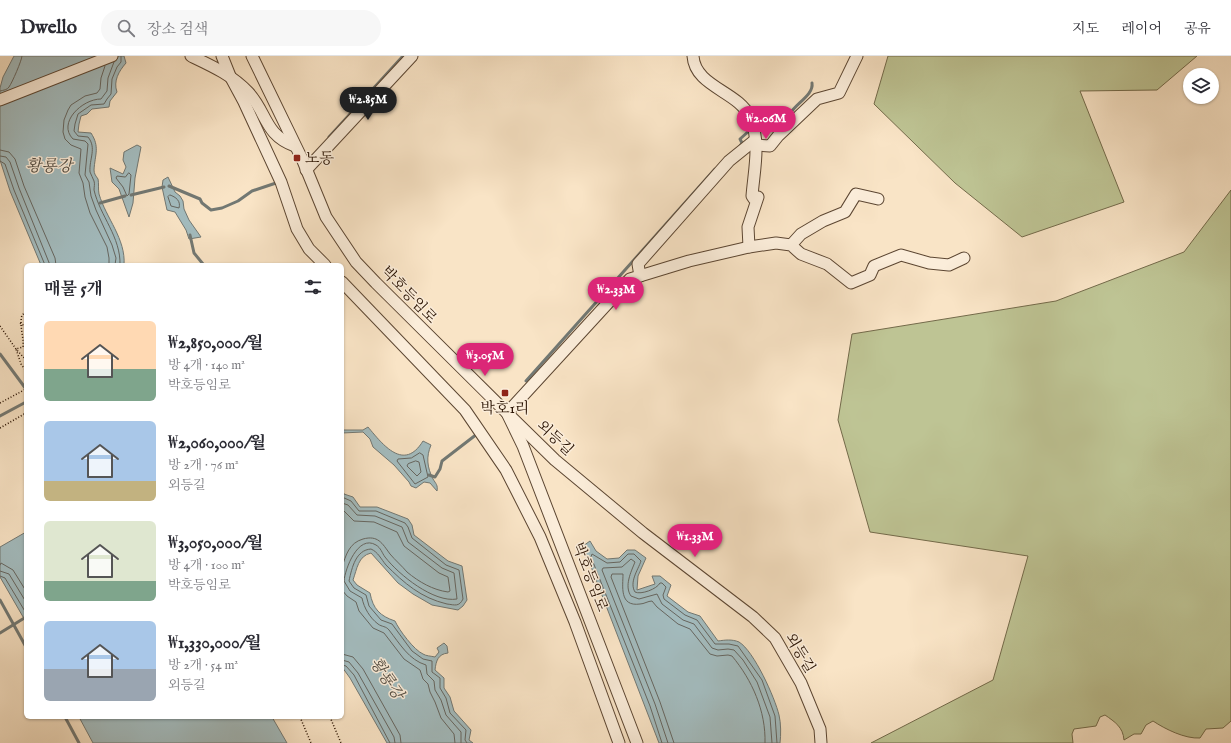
<!DOCTYPE html>
<html lang="ko">
<meta charset="utf-8">
<style>
:root{--surface:#fff;--page:#f7f7f7;--text:#2b2b33;--muted:#7c7c81;--line:#e1e1e2;--accent:#db2777}
body{margin:0;font-family:"IM FELL English","Noto Serif KR",serif;background:var(--page);color:var(--text);height:100vh;display:flex;flex-direction:column;font-size:15px;white-space:nowrap}
*{box-sizing:border-box;margin:0}
p{font-size:13px;color:var(--muted)}
.icon{flex:none;width:22px;height:22px;fill:none;stroke:currentColor;stroke-width:2;stroke-linecap:round;stroke-linejoin:round}
.map{position:relative;flex:1;overflow:hidden}
.sheet{position:absolute;left:24px;top:207px;width:320px;height:456px;display:flex;flex-direction:column;background:var(--surface);border-radius:6px;box-shadow:0 1px 3px #0004}
.sheet>*{flex:none}
.controls{position:absolute;left:1183px;top:12px;display:grid;gap:8px}
.controls a{display:grid;place-items:center;width:36px;height:36px;border-radius:50%;background:var(--surface);box-shadow:0 1px 3px #0004;font-size:20px}
.price{position:absolute;translate:-50% -34px;padding:0 9px;border-radius:14px;background:var(--accent);color:#fff;font-size:13px;line-height:26px;filter:drop-shadow(0 1px 2px #0008)}
.price::after{content:'';position:absolute;left:50%;top:24px;width:12px;height:9px;margin-left:-6px;background:inherit;clip-path:polygon(0 0,100% 0,50% 100%)}
.price.active{background:#222;color:#fff}
ul{padding:0;list-style:none}
li{display:flex;align-items:center;gap:12px;height:100px;padding:0 20px}
li span{display:grid;place-items:center;flex:none;width:112px;height:80px;border-radius:6px;color:#555}
li>.icon{margin-inline-start:auto}
span .icon{width:48px;height:48px;fill:#fffc;stroke-width:1}
li b{font-size:17px}
h2{display:flex;justify-content:space-between;align-items:center;height:48px;padding:0 20px;font-size:17px}
header{display:flex;align-items:center;gap:24px;box-sizing:border-box;height:56px;padding:0 20px;background:var(--surface);border-bottom:1px solid var(--line)}
header strong{font-size:19px}
nav{display:flex;gap:22px;margin-inline-start:auto;font-size:14px}
.search{width:280px;height:36px;background:var(--page);display:flex;align-items:center;gap:10px;box-sizing:border-box;padding:0 14px;border-radius:22px;color:var(--muted);font-size:15px}
.map>svg:first-child{display:block}
.green{fill:#bec494;stroke:#736a4a}
.water{fill:#a3bcbf;stroke:#727873}
.lines{fill:none;stroke-linecap:round;stroke-linejoin:round}
.shore{stroke:#666660;stroke-width:1}
.stream{stroke:#727873;stroke-width:3}
.minor-casing{stroke:#5c4632;stroke-width:13}
.path{stroke:#281100;stroke-width:1.5;stroke-dasharray:1 2;stroke-linecap:butt}
.minor{stroke:#fbedda;stroke-width:11}
.poi-dot{fill:#8f2418;stroke:#fbedda;stroke-width:1.5}
.labels{text-anchor:middle;dominant-baseline:central;stroke-width:3;stroke-linejoin:round;paint-order:stroke}
.poi-label{font-size:15px;fill:#281100;stroke:#fbedda;text-anchor:start}
.street-label{font-size:15px;fill:#281100;stroke:#fbedda}
.water-label{font-size:16px;font-style:italic;fill:#534d43;stroke:#fbedda}
</style>
<header>
<strong>Dwello</strong>
<div class="search"><svg class="icon" aria-label="search" viewBox="0 0 24 24"><circle cx="10" cy="10" r="6"/><path d="M15 15l6 6"/></svg>장소 검색</div>
<nav><a>지도</a><a>레이어</a><a>공유</a></nav>
</header>
<div class="map">
<svg width="1231" height="687" viewBox="0 0 1231 687">
<rect width="100%" height="100%" fill="#f9e4c6"/>
<filter id="stains"><feTurbulence type="fractalNoise" baseFrequency=".005" numOctaves="4"/><feColorMatrix values="0 0 0 0 .2 0 0 0 0 .09 0 0 0 0 .02 0 0 0 .5 -.17"/></filter>
<radialGradient id="worn" r=".72"><stop offset=".6" stop-color="#630" stop-opacity="0"/><stop offset="1" stop-color="#630" stop-opacity=".3"/></radialGradient>
<!-- green -->
<g class="green">
<path d="M888,0H1197L1157,34L1080,35L1124,146L1022,181L955,127L874,48Z"/>
<path d="M1231,134V665L1223,672L1206,673L1200,682C1185,683 1165,673 1153,665L1146,669L1141,678H1134L1124,684C1123,671 1115,666 1105,659L1100,661L1096,670L1074,673L1072,678L1073,687H871L993,624L1028,500L870,476L838,364L852,278L1056,245L1184,196Z"/>
</g>
<!-- water -->
<g class="water">
<path d="M14,0H124L126,7C119,15 113,25 117,36L110,45L109,51L92,53L87,58L81,60L79,68L78,76L91,77C100,91 95,98 94,114C94,118 96,120 98,123C99,127 98,133 99,138C106,162 126,183 124,209H41L10,135L0,104V32L3,21Z"/>
<path d="M137,89L141,91L135,122L133,147L129,161L119,133L112,126L110,112L123,118L126,111L123,104L124,96Z"/>
<path d="M168,121L175,136L180,140L183,145L184,153L189,164L201,181L189,183L186,174L175,156L167,154L162,131L163,124Z"/>
<path d="M368,371C383,389 404,416 423,385L431,389C426,401 427,411 433,423C436,428 438,429 437,435L430,427L424,426L416,432L411,430L409,426L394,409L373,391L370,383L363,376L342,377V374H363Z"/>
<path d="M342,432L344,438L353,441L360,451H377L408,463L412,469L414,479L448,505L462,510L467,544L463,550L458,554L432,549L413,538L398,527L371,497C358,500 357,513 353,524L357,529L370,537C373,553 380,560 395,565C399,574 414,594 423,598C426,600 431,600 435,601L439,596L437,592L444,587L447,590L448,597C438,598 436,605 435,614L444,622V632L450,641L454,655L471,674L469,684L473,687H387L350,622L342,611Z"/>
<path d="M26,476V566L0,521V491Z"/>
<path d="M590,485L596,495L607,503L619,502L627,494H635L646,502L638,520L637,534L655,528L652,520H660L671,529L667,540L688,556L700,560L718,585C725,584 732,583 739,586C754,595 775,642 779,659C781,667 781,679 780,687H659L583,490Z"/>
<path d="M79,661H272L287,687H93Z"/>
</g>
<g class="lines">
<!-- shore -->
<g class="shore">
<path d="M114,6L108,22L107,35L101,43C82,43 57,67 73,83L85,85L88,88L85,119L89,126L91,140L96,154L112,189L116,202L115,209"/>
<path d="M105,10L101,22L100,33L97,37L85,40L71,49L68,54L64,64L63,76L65,83L71,89L81,93L79,117L83,127L85,141L90,157L107,191L109,202V209"/>
<path d="M0,35C4,34 7,34 9,31C12,27 22,4 22,0"/>
<path d="M0,94L9,96L15,103L24,130L55,202L56,209"/>
<path d="M0,100L6,101L10,106L19,132L50,209"/>
<path d="M0,105L5,108L14,134L45,209"/>
<path d="M129,117L131,119L129,138L127,140L123,131L116,122L117,120L125,121Z"/>
<path d="M170,139C176,141 181,145 179,152L171,150L168,141Z"/>
<path d="M120,209C121,181 100,160 94,134C94,131 95,128 94,125C93,122 91,119 90,116C89,103 97,92 88,81L78,80L74,75L75,68L78,58L91,49L104,48L107,43L111,38L112,23L117,11L121,6V0"/>
<path d="M420,397L423,399L428,421L415,428L397,405L398,403L411,402Z"/>
<path d="M416,405L419,406L421,416L417,420L407,410L408,408Z"/>
<path d="M342,441L351,445L359,455H376L405,467L408,471L412,482L446,509L459,514L463,543C459,551 455,549 447,548C421,542 404,527 386,509C381,503 378,496 371,493C356,494 352,511 349,525L354,532L366,539L369,550L381,564L392,568L412,595L423,603L432,605V616L440,622V632L446,642L450,657L466,674L465,684L467,687"/>
<path d="M342,447L348,449L357,459L375,460L402,471L408,486L442,512L454,517L457,543C434,547 399,519 385,501C382,497 381,492 376,489C358,478 345,513 344,525L350,535L362,542C364,552 370,562 378,568C382,571 386,570 389,574C400,588 409,604 426,609L427,618L434,625L435,634L441,644L446,659L461,676V687"/>
<path d="M342,453L354,465L374,466L397,476L404,490L439,517L448,521L450,535L448,536C433,534 419,526 407,516C402,510 395,504 390,498C382,487 378,479 363,483C349,487 346,499 342,511"/>
<path d="M0,509L1,507L13,514L26,535"/>
<path d="M0,515L9,518L26,546"/>
<path d="M0,520L5,522L26,557"/>
<path d="M342,534L347,540L356,546L359,555L373,572L384,577L404,603L420,614L423,623L428,628L430,636L435,646L441,662L454,678L455,687"/>
<path d="M342,598L353,601L363,613L400,679L401,687"/>
<path d="M342,604L349,606L358,617L394,681L395,687"/>
<path d="M342,609L346,610L354,619L390,687"/>
<path d="M662,687L650,650L591,501L592,498L607,507L620,506L628,498H634L641,505C638,514 629,526 635,536C641,539 657,533 660,527H662L666,531L663,539L664,543L685,559L697,564L715,588H729L738,590L762,624L775,660L777,687"/>
<path d="M668,687L655,648L602,514L603,512L622,511L631,503L635,506C631,516 624,530 631,540L639,543L657,538L662,548L683,564L694,568L712,592L718,594L728,593L734,594L743,604L757,626L770,661L772,687"/>
<path d="M674,687L660,646L611,521L612,518H623C623,530 619,551 640,548C644,548 648,545 652,545L657,551L678,568L690,573L710,598L717,600L728,599L732,600C752,624 766,655 765,687"/>
</g>
<!-- stream -->
<g class="stream">
<path d="M787,64C789,62 789,60 790,58C795,48 814,39 812,27"/>
<path d="M757,75L767,74L784,69"/>
<path d="M329,81L403,0"/>
<path d="M740,90L742,87L740,83L750,74"/>
<path d="M169,130L200,143L202,147L211,154L222,152L238,145L252,135L276,127"/>
<path d="M131,139L164,131"/>
<path d="M100,147L125,140"/>
<path d="M190,179L194,197L203,208"/>
<path d="M0,298L26,333"/>
<path d="M526,325L715,113"/>
<path d="M0,360L26,346"/>
<path d="M429,419L435,421L440,413L442,405L477,378"/>
<path d="M0,544L26,591"/>
<path d="M0,577L26,561"/>
<path d="M65,661L79,687"/>
</g>
<!-- minor casing -->
<g class="minor-casing">
<g id="minor">
<path d="M191,0C212,10 232,19 248,36C267,56 264,79 295,90"/>
<path d="M222,0L230,20L244,46L281,126L297,173L309,193L325,209"/>
<path d="M252,0L303,105L326,161L356,206L376,227L507,357L523,390L637,687"/>
<path d="M693,0C695,31 738,35 750,61C761,86 754,114 752,140L754,143L758,141L748,171L749,191"/>
<path d="M0,44L112,0"/>
<path d="M755,89L770,90L778,80L817,43L839,37L857,0"/>
<path d="M306,114L412,0"/>
<path d="M791,189L801,178L823,165L845,156L856,138L878,143"/>
<path d="M640,220L638,208L729,105L755,84"/>
<path d="M342,226L465,354L506,414L540,481L575,566L619,687"/>
<path d="M821,687L820,673L801,627L775,582L753,561L643,477L555,404L507,357L630,223L689,205L749,191L776,187L791,189L801,198L827,208L851,227L870,219L874,210L901,199L929,207L949,209L964,202"/>
</g>
</g>
<!-- path -->
<g class="path">
<path d="M26,256L22,259C19,270 24,280 23,291L16,293L21,308L26,315"/>
<path d="M20,267L26,271"/>
<path d="M0,270L16,293L26,304"/>
<path d="M0,347L26,333"/>
<path d="M0,372L26,357"/>
<path d="M300,661L311,687"/>
<path d="M330,661L341,687"/>
</g>
<!-- minor -->
<use href="#minor" class="minor"/>
</g>
<!-- markers -->
<g class="poi-dot">
<rect x="293" y="98" width="8" height="8" rx="2"/>
<rect x="501" y="333" width="8" height="8" rx="2"/>
</g>
<g class="labels">
<!-- poi labels -->
<g class="poi-label">
<text x="305" y="102">노동</text>
<text x="505" y="352" text-anchor="middle">박호1리</text>
</g>
<!-- street labels -->
<g class="street-label">
<text transform="translate(409 239) rotate(46)">박호등임로</text>
<text transform="translate(555 382) rotate(43)">외등길</text>
<text transform="translate(590 521) rotate(69)">박호등임로</text>
<text transform="translate(800 597) rotate(59)">외등길</text>
</g>
<!-- water labels -->
<g class="water-label">
<text x="49" y="111">황룡강</text>
<text transform="translate(386 623) rotate(56)">황룡강</text>
</g>
</g>
<rect width="100%" height="100%" filter="url(#stains)"/>
<rect width="100%" height="100%" fill="url(#worn)"/>
</svg>
<div class="controls">
<a><svg class="icon" aria-label="layers" viewBox="0 0 24 24"><path d="M12 4l9 5-9 5-9-5zM3 14l9 5 9-5"/></svg></a>
</div>
<b class="price active" style="left:368px;top:65px">₩2.85M</b>
<b class="price" style="left:766px;top:84px">₩2.06M</b>
<b class="price" style="left:616px;top:255px">₩2.33M</b>
<b class="price" style="left:485px;top:321px">₩3.05M</b>
<b class="price" style="left:695px;top:502px">₩1.33M</b>
<section class="sheet">
<h2>매물 5개<svg class="icon" aria-label="filters" viewBox="0 0 24 24"><path d="M4 7h16M4 17h16"/><circle cx="9" cy="7" r="2"/><circle cx="15" cy="17" r="2"/></svg></h2>
<ul>
<li><span style="background:linear-gradient(#ffd9b3 60%,#7fa58c 0)"><svg class="icon" aria-label="home" viewBox="0 0 24 24"><path d="M3 11l9-7 9 7M6 9v11h12V9"/></svg></span><div><b>₩2,850,000/월</b><p>방 4개 · 140 m²</p><p>박호등임로</p></div></li>
<li><span style="background:linear-gradient(#a9c7e8 75%,#c2b280 0)"><svg class="icon" aria-label="home" viewBox="0 0 24 24"><path d="M3 11l9-7 9 7M6 9v11h12V9"/></svg></span><div><b>₩2,060,000/월</b><p>방 2개 · 76 m²</p><p>외등길</p></div></li>
<li><span style="background:linear-gradient(#dfe7d0 75%,#7fa58c 0)"><svg class="icon" aria-label="home" viewBox="0 0 24 24"><path d="M3 11l9-7 9 7M6 9v11h12V9"/></svg></span><div><b>₩3,050,000/월</b><p>방 4개 · 100 m²</p><p>박호등임로</p></div></li>
<li><span style="background:linear-gradient(#a9c7e8 60%,#9aa5b1 0)"><svg class="icon" aria-label="home" viewBox="0 0 24 24"><path d="M3 11l9-7 9 7M6 9v11h12V9"/></svg></span><div><b>₩1,330,000/월</b><p>방 2개 · 54 m²</p><p>외등길</p></div></li>
</ul>
</section>
</div>
